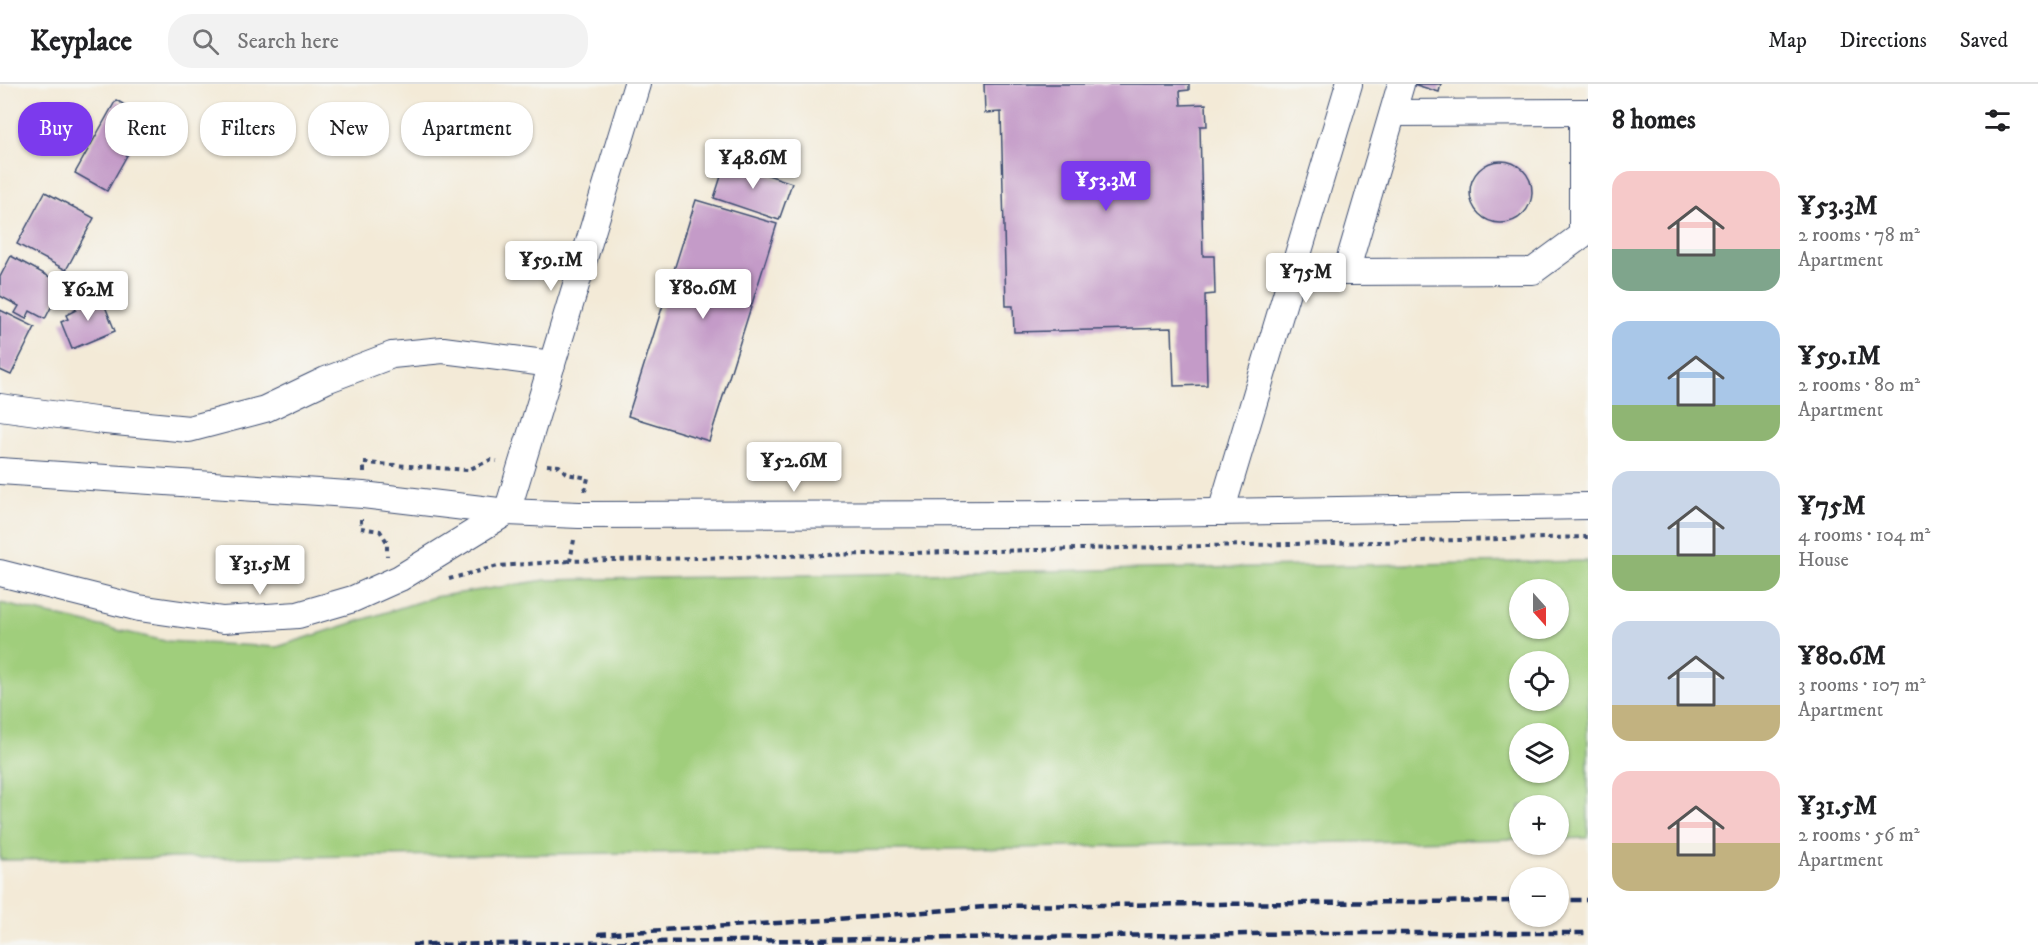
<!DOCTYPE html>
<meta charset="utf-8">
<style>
:root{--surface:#fff;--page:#f2f2f2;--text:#202124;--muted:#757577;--line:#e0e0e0;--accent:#7c3aed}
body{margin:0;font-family:"IM FELL DW Pica",serif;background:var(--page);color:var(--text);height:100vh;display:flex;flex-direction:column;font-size:22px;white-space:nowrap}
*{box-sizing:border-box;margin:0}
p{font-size:20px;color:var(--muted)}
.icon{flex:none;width:33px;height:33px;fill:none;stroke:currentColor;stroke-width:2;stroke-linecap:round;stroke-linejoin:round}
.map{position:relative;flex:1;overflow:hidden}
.panel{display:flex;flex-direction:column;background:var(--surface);width:450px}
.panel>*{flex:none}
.guide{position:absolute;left:18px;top:18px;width:570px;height:54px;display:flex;gap:12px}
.needle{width:39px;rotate:159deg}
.buttons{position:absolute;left:1509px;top:495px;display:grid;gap:12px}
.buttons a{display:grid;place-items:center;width:60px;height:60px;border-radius:50%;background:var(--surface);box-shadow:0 2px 4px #0004;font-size:30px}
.price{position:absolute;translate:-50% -51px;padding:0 14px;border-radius:6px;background:#fff;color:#222;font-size:20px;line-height:39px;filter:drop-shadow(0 2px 3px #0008)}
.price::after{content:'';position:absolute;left:50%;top:36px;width:18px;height:14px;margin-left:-9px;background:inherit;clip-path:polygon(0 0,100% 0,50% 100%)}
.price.on{background:var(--accent);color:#fff}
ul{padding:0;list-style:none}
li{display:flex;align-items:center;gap:18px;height:150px;padding:0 24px}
li span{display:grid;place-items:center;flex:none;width:168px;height:120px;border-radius:18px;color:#555}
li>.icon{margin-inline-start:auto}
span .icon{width:72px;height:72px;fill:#fffc;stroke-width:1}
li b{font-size:26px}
h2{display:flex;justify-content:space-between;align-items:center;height:72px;padding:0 24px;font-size:26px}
.pill{padding:0 21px;border-radius:24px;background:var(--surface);box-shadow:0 2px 4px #0004;font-size:21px;line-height:54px}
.pill.on{background:var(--accent);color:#fff}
header{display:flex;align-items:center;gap:36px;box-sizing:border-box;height:84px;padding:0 30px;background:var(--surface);border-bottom:2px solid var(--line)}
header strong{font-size:28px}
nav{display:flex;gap:33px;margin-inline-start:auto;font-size:21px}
.search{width:420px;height:54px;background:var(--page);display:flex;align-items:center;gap:15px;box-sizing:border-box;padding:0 21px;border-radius:24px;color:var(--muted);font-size:22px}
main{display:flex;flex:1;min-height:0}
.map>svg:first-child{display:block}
.green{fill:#a0ce7c;stroke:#5e7e6d;stroke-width:1.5;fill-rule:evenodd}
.building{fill:#c49bc8}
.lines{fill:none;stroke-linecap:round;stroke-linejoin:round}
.minor-casing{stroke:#3b4b70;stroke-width:28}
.path{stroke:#3b4b70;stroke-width:4;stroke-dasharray:4.5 4.5;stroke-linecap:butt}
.minor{stroke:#fff;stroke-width:26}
.rail{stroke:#1b2f5e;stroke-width:4.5;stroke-dasharray:9 4.5;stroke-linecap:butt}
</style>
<header>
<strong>Keyplace</strong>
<div class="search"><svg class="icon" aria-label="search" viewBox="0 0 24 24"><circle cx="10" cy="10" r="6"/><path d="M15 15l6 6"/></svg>Search here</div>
<nav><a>Map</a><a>Directions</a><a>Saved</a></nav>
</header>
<main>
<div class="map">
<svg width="1588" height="861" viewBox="0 0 1588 861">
<rect width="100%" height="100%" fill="#f6f6f2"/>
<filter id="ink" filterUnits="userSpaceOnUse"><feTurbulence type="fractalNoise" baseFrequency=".0167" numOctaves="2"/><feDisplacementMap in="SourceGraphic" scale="12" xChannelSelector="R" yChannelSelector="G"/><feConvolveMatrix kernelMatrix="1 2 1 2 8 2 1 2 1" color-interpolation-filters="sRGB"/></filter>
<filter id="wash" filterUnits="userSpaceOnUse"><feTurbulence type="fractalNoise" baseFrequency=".008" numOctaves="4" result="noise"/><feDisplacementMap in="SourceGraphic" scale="24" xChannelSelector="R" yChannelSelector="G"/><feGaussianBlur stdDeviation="1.35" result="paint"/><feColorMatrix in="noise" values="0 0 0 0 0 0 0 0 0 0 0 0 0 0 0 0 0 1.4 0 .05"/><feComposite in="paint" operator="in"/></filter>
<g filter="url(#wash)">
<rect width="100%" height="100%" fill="#f3ead7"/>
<!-- green -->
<path class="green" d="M1588,477V754L1559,755L1558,722H1520L1519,755L903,766L0,776V519L165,557L277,563L434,513L546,496ZM1520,506H1558V544H1520ZM1520,578H1558V616H1520ZM1520,650H1558V688H1520Z"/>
<g id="blocks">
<!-- building -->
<g class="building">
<path d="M984,0H1189V6L1180,7L1181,21L1206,20L1207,42H1200L1203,172H1214L1215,210L1205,211L1207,301L1174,302L1172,244L1014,248L1013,222H1006L1001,28L985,29Z"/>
<path d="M1413,0H1441L1439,8Z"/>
<path d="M116,16L148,34L107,107L75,89Z"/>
<path d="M726,77L792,99L779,136L714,114Z"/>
<circle cx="1501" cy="108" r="31"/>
<path d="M45,108L94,134L66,186L17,160Z"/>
<path d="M696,116L777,140L709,357L628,332Z"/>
<path d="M11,172L63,200L45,235L30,227L26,235L15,229L19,222L0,212V193Z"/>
<path d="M100,210L115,247L72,265L61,238L68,235L66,231L76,226L74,221Z"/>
<path d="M0,226L35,243L11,291L0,286Z"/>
</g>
</g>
</g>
<g filter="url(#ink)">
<use href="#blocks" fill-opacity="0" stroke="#3b4b70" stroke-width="1.5"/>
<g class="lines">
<!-- minor casing -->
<g class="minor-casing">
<g id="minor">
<path d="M1401,0L1346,188L1533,187L1582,151V28"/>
<path d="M1393,29L1588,28"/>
<path d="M0,323L95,336L189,345L265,325L326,296L392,271L443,266L552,280"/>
<path d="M0,387L363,411L507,428L579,431L1083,430L1588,422"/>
<path d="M1221,428L1349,0"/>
<path d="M0,489L139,524L223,536L298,531L353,515L400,494L507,428L637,0"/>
</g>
</g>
<!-- path -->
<g class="path">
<path d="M547,381L559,382L567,390L588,394L585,407"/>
<path d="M364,388V379L468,386L490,376L497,377"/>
<path d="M361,435V444L380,447L387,458V472"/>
<path d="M574,456L570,477L1588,453"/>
<path d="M449,495L498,482L570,477"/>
</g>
<!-- minor -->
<use href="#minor" class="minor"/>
<!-- rail -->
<g class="rail">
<path d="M1558,816H1588"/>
<path d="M598,850L826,836L996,822L1520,817"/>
<path d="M412,861L436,860"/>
<path d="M428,861L1325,849H1588"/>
</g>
</g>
</g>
</svg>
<div class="buttons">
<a><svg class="needle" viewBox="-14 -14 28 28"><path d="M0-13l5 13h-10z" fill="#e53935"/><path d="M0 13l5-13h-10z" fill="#757577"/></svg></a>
<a><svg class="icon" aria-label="locate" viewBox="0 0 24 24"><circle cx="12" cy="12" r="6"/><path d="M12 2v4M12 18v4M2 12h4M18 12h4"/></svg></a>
<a><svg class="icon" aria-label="layers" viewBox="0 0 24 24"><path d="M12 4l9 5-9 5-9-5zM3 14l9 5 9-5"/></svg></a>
<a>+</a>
<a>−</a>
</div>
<b class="price" style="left:753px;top:106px">¥48.6M</b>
<b class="price on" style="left:1106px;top:128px">¥53.3M</b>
<b class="price" style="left:551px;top:208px">¥59.1M</b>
<b class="price" style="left:1306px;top:220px">¥75M</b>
<b class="price" style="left:703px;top:236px">¥80.6M</b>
<b class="price" style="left:88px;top:238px">¥62M</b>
<b class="price" style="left:794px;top:409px">¥52.6M</b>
<b class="price" style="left:260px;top:512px">¥31.5M</b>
<div class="guide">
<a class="pill on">Buy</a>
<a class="pill">Rent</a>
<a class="pill">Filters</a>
<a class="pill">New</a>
<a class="pill">Apartment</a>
</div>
</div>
<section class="panel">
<h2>8 homes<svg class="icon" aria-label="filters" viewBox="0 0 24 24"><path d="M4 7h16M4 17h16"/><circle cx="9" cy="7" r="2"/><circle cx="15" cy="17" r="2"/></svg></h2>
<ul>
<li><span style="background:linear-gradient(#f6c9c9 65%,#7fa58c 0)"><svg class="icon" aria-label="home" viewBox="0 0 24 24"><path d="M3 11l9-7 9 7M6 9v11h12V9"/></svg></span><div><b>¥53.3M</b><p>2 rooms · 78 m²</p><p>Apartment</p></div></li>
<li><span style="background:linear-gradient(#a9c7e8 70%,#8fb573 0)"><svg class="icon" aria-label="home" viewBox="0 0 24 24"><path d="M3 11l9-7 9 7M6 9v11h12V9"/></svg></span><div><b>¥59.1M</b><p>2 rooms · 80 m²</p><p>Apartment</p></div></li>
<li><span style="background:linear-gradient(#c9d6e8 70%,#8fb573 0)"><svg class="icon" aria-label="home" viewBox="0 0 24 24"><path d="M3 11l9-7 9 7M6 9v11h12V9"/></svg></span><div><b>¥75M</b><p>4 rooms · 104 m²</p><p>House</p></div></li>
<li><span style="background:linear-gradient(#c9d6e8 70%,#c2b280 0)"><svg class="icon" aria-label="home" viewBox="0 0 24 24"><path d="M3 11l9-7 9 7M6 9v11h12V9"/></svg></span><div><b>¥80.6M</b><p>3 rooms · 107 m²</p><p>Apartment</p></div></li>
<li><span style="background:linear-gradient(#f6c9c9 60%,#c2b280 0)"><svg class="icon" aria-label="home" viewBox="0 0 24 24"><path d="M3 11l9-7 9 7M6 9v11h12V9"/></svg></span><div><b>¥31.5M</b><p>2 rooms · 56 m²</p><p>Apartment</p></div></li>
</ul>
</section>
</main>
